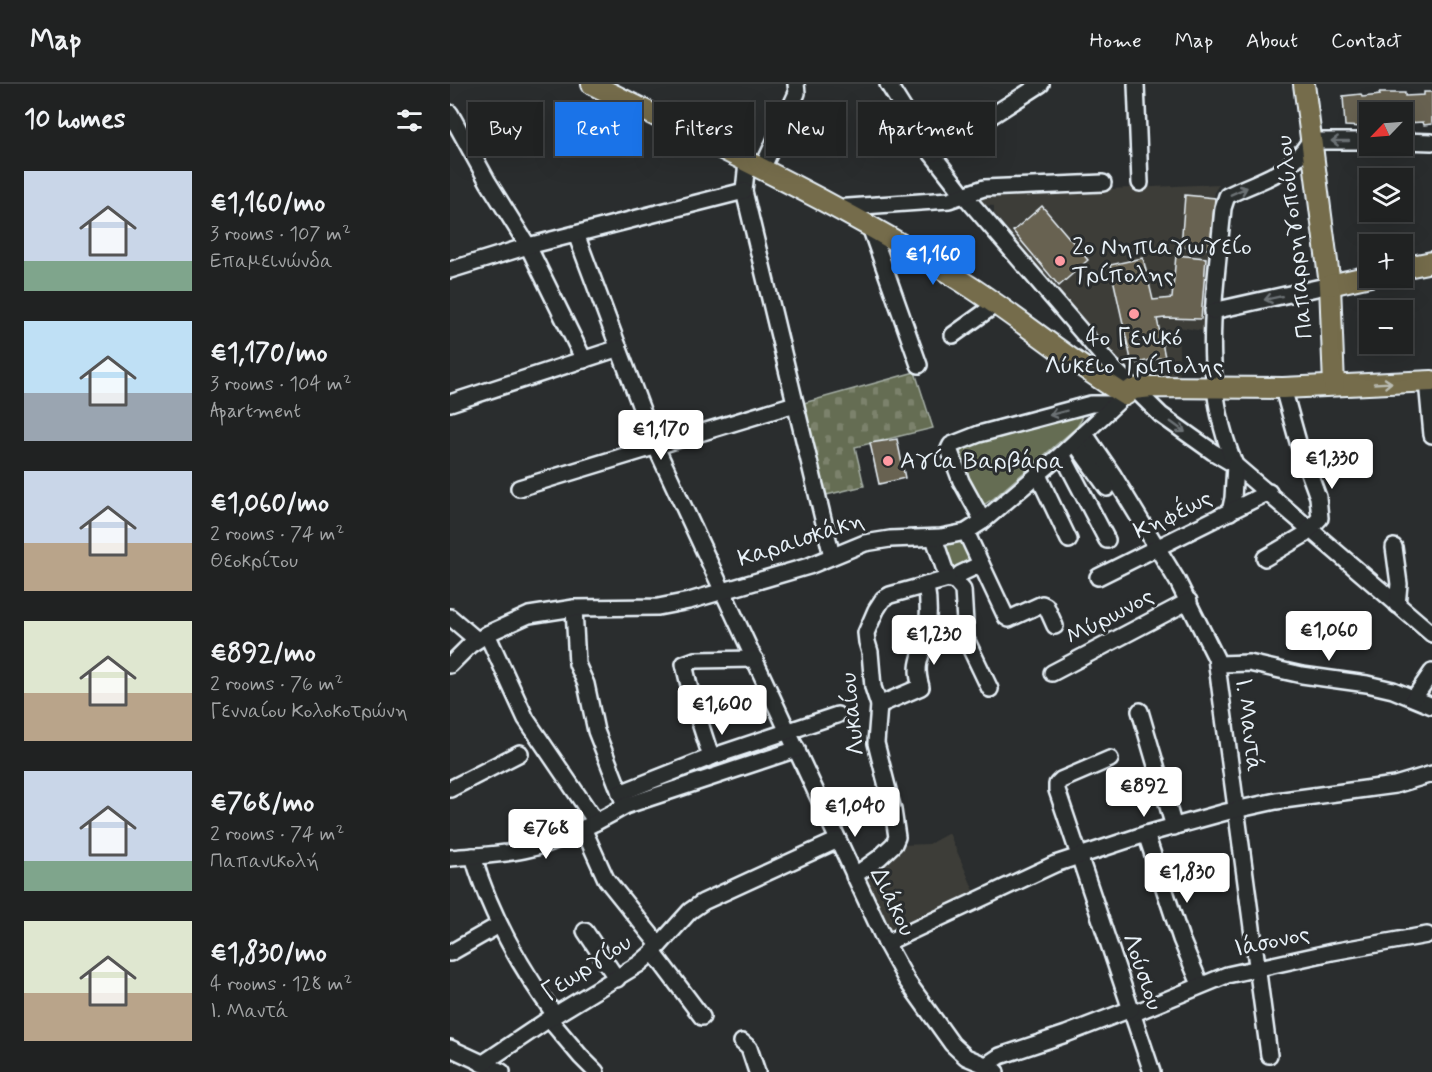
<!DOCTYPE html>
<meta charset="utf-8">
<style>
:root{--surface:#202222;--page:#282a2a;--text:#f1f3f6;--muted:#a2a4a5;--line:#3d3f40;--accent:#1a73e8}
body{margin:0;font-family:Mynerve,sans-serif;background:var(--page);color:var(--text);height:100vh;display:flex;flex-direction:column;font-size:22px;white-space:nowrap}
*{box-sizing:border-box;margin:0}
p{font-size:20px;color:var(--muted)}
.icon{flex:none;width:33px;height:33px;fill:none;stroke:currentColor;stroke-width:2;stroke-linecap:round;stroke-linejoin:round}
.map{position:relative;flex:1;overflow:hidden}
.sheet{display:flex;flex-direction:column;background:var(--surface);width:450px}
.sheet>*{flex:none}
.hud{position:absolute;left:18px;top:18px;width:570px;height:54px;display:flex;gap:12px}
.needle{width:39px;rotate:245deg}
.controls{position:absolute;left:909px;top:18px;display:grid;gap:12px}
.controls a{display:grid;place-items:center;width:54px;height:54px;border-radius:0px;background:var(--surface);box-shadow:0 6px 24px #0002,0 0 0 2px var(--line);font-size:30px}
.price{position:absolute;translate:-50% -51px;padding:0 14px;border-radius:6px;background:#fff;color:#222;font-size:20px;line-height:39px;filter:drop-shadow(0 2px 3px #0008)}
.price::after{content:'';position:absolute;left:50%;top:36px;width:18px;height:14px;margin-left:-9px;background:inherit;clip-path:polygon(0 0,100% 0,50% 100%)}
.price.selected{background:var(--accent);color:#fff}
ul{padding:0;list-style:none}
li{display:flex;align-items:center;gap:18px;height:150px;padding:0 24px}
li span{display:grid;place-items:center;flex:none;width:168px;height:120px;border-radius:0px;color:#555}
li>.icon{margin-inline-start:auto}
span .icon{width:72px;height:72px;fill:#fffc;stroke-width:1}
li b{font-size:26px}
h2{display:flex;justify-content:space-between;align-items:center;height:72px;padding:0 24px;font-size:26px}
.tag{padding:0 21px;border-radius:0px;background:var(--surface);box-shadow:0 6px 24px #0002,0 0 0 2px var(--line);font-size:21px;line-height:54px}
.tag.selected{background:var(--accent);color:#fff}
header{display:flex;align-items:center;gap:36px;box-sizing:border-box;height:84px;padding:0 30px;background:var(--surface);border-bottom:2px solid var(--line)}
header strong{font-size:28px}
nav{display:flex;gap:33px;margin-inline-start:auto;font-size:21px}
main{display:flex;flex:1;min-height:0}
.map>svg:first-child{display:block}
.built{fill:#3d3d38}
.green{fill:#656d53;stroke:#a6afa6;stroke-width:1.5}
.cemetery{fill:url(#cemetery-stones);stroke:#a6afa6;stroke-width:1.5}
.building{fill:#686251;stroke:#e8f1f8;stroke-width:1.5}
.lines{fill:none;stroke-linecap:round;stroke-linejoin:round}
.minor-casing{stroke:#e8f1f8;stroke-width:20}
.major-casing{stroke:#e8f1f8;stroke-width:24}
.minor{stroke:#2a2d2e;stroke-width:15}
.major{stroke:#746c4b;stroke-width:20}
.oneway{stroke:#6c7275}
.oneway2{stroke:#babcb3}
.poi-dot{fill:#ff9aa2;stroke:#2a2d2e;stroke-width:2}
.labels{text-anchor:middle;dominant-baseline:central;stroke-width:6;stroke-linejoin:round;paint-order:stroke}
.street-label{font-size:24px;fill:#e8f1f8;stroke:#2a2d2e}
.poi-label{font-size:24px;fill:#e8f1f8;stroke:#2a2d2e;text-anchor:start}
</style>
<header>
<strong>Map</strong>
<nav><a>Home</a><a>Map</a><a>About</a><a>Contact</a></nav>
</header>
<main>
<section class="sheet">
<h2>10 homes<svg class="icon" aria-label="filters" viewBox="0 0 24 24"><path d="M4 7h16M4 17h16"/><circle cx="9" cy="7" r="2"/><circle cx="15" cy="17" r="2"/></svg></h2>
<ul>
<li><span style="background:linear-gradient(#c9d6e8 75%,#7fa58c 0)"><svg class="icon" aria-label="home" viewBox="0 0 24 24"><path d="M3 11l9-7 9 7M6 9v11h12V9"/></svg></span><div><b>€1,160/mo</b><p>3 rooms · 107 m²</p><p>Επαμεινώνδα</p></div></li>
<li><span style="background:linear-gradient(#bfe0f5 60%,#9aa5b1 0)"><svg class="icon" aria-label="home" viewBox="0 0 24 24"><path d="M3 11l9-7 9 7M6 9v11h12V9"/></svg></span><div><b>€1,170/mo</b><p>3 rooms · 104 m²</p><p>Apartment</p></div></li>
<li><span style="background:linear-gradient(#c9d6e8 60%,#b9a48a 0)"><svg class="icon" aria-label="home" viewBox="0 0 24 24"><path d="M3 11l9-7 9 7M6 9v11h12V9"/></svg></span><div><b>€1,060/mo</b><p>2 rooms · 74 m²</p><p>Θεοκρίτου</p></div></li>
<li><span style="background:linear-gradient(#dfe7d0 60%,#b9a48a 0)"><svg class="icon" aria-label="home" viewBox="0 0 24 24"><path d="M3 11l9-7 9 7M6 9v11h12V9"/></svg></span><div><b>€892/mo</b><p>2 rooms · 76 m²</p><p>Γενναίου Κολοκοτρώνη</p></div></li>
<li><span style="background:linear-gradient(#c9d6e8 75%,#7fa58c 0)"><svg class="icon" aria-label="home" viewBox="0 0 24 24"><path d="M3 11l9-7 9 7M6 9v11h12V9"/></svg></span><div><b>€768/mo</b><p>2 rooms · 74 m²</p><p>Παπανικολή</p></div></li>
<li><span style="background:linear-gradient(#dfe7d0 60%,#b9a48a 0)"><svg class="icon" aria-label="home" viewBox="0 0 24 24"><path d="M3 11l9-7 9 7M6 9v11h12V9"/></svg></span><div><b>€1,830/mo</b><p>4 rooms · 128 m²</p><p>Ι. Μαντά</p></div></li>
</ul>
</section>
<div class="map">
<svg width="982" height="988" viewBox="0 0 982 988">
<defs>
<pattern id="cemetery-stones" width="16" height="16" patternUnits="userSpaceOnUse" patternTransform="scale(1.5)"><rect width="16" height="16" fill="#656d53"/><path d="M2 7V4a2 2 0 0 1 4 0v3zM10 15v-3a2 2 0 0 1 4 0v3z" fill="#7b826c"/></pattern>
</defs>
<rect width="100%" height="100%" fill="#2a2d2e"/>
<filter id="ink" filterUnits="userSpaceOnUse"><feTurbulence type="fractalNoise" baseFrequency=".0167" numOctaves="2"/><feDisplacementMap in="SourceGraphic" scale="12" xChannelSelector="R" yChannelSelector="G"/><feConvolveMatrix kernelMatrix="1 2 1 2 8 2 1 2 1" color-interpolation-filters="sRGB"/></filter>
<g filter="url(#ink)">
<!-- built -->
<g class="built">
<path d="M769,100L765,107L753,247L728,243L730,294L684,295L544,130V122L534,121L526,111Z"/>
<path d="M499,749L525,809L440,848L416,797L451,761L479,760Z"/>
</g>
<!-- green -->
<g class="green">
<path d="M625,331H630L632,335L627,343L544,414L535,420H531L518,397L508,369L510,363Z"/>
<path d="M510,454L525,478L521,482L501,488L492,464L495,460Z"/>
</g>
<!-- cemetery -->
<path class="cemetery" d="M465,288L483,344L405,363L414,402L372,412L350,320Z"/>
<!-- building -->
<g class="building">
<path d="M974,8H982V40L974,41L973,38L956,39L957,43L952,44V28H920V40H913L914,43L895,42L893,12L911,10L912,13L930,11L929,9H955V12L974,11Z"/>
<path d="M735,111L765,114L760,165L731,163Z"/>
<path d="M592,122L638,176L609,202L563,147Z"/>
<path d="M726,171L756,174L751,235L715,234L707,235L715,273L682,280L660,181L693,174L703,216L722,214Z"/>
<path d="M447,355L455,394L429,400L420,359Z"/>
</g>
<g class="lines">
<!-- minor casing -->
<g class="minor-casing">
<g id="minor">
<path d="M438,0L482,70L514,111L661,282L711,331L763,368L785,381"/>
<path d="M686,0L690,99"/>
<path d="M0,29L38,98L78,162L134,276"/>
<path d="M920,57H860C837,93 812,94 777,112L773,124C765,211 749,297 785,381L982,550"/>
<path d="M952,57L982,58"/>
<path d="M482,70L591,0"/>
<path d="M297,78L294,107L382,472"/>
<path d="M312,85L347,9L346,0"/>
<path d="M384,124L499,116L534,104L653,99"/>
<path d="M420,143L469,281"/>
<path d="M126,150L205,361L436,859L457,897L502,960L516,973L540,983L546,988"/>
<path d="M0,186L78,162L294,107"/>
<path d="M763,227L880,201"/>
<path d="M503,251L545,221"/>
<path d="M977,297L982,351"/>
<path d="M0,319L169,264"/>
<path d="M635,350L663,391L728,498L766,574L819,971"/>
<path d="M625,359L657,404"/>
<path d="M612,370L657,456"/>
<path d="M588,391L619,456"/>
<path d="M69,404L345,320"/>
<path d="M780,428L783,414L785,381"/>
<path d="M533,437L511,397L499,365L501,361L529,350L641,320H665"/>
<path d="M516,448L556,533L559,535L592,520L596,522L605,542"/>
<path d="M484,454L498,495L506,498L513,506L516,555L540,605"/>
<path d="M944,463L949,500L947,521"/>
<path d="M815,474L854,451L870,434L868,413L848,358L833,304"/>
<path d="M648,493L819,408"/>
<path d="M506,498L510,490L531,480"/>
<path d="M124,524L127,580L136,600L146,647L173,716"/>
<path d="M0,533L27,556"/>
<path d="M37,550L76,635L146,738"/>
<path d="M768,580L799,579L852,591L917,600L943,606L982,622"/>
<path d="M0,581L20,561L39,549L79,531L124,524L208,523L239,517L359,482L415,459L440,455L491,453L516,448L533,437L612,370L675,311"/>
<path d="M602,589L739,517"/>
<path d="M964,614L982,588"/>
<path d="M429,621L471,603C464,580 471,575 476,553C479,537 479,518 476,501"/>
<path d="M690,627L724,743"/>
<path d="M261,673L242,614L234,580L245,576L305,575"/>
<path d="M660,675L611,696L607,700V706L702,988"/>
<path d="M0,705L70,669"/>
<path d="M170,709L261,673L387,631"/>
<path d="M133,744L156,795L209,861"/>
<path d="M696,750L731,855L750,900"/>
<path d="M23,772C40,830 69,882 105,931"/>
<path d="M0,774C24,772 50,771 74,766C107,759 146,739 175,722L347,665"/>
<path d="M404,792L429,774L444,760L447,753L443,726L426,659L429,621L423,603L420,568L417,558L416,549L426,526L433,515L440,511L498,495"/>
<path d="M135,847L167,895"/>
<path d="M436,859L605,780L696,750L776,728L826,717L945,701L982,690"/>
<path d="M203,868L252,933"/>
<path d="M0,869L49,841"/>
<path d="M682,930L777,891L882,868L977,851"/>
<path d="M99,935L131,973L146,988"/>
<path d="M292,958L299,964L307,988"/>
<path d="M0,964L52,988"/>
<path d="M32,980L105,931L189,880L203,868L240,827L253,818L388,756"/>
<path d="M535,982L550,972L616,950L681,925"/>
</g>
</g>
<!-- major casing -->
<g class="major-casing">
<g id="major">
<path d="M142,0C269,64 399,124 519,202C572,236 621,278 675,311L683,305L702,303L833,304L982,297"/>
<path d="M854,0L880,201L884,301"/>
<path d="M952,184L982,178"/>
<path d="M880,201L920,192"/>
</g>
</g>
<!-- minor -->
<use href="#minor" class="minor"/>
<!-- major -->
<use href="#major" class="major"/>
</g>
<!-- one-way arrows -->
<defs><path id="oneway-shaft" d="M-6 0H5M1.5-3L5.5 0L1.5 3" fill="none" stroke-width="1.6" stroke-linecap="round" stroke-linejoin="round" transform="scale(1.5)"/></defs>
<g class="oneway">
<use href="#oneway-shaft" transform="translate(890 57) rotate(-180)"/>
<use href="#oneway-shaft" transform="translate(789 107) rotate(-24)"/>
<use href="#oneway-shaft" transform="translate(823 214) rotate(168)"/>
<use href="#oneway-shaft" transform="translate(608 329) rotate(165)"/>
<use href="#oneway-shaft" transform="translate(728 343) rotate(36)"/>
</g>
<use class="oneway2" href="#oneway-shaft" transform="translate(933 299) rotate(-3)"/>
</g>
<!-- markers -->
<g class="poi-dot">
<circle cx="610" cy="177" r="6"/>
<circle cx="684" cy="230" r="6"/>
<circle cx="438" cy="377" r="6"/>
</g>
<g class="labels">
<!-- street labels -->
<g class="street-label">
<text transform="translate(845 153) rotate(-96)">Παπαρρηγοπούλου</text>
<text transform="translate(723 431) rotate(-26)">Κηφέως</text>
<text transform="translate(351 456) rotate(-18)">Καραισκάκη</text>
<text transform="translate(660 533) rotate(-28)">Μύρωνος</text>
<text transform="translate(403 630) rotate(-96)">Λυκαίου</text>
<text transform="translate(798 641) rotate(83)">Ι. Μαντά</text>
<text transform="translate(442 818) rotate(64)">Διάκου</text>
<text transform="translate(822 858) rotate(-12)">Ιάσονος</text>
<text transform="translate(137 884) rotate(-33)">Γεωργίου</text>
<text transform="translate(692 888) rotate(71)">Λούσιου</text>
</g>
<!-- poi labels -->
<g class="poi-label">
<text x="622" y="163">2ο Νηπιαγωγείο<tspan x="622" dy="28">Τρίπολης</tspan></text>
<text x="684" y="254" text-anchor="middle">4ο Γενικό<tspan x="684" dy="28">Λύκειο Τρίπολης</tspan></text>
<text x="450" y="377">Αγία Βαρβάρα</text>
</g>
</g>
</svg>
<div class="controls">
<a><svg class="needle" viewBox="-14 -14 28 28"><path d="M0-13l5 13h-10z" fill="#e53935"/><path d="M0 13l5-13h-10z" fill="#a2a4a5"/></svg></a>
<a><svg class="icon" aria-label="layers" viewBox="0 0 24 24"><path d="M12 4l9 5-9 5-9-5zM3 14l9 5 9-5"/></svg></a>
<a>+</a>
<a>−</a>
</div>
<b class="price selected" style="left:483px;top:202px">€1,160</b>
<b class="price" style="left:211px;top:377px">€1,170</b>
<b class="price" style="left:882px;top:406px">€1,330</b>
<b class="price" style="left:879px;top:578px">€1,060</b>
<b class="price" style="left:484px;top:582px">€1,230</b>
<b class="price" style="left:272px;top:652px">€1,600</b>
<b class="price" style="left:694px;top:734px">€892</b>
<b class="price" style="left:405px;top:754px">€1,040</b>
<b class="price" style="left:96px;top:776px">€768</b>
<b class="price" style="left:737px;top:820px">€1,830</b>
<div class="hud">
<a class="tag">Buy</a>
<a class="tag selected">Rent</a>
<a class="tag">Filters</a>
<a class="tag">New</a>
<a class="tag">Apartment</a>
</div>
</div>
</main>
